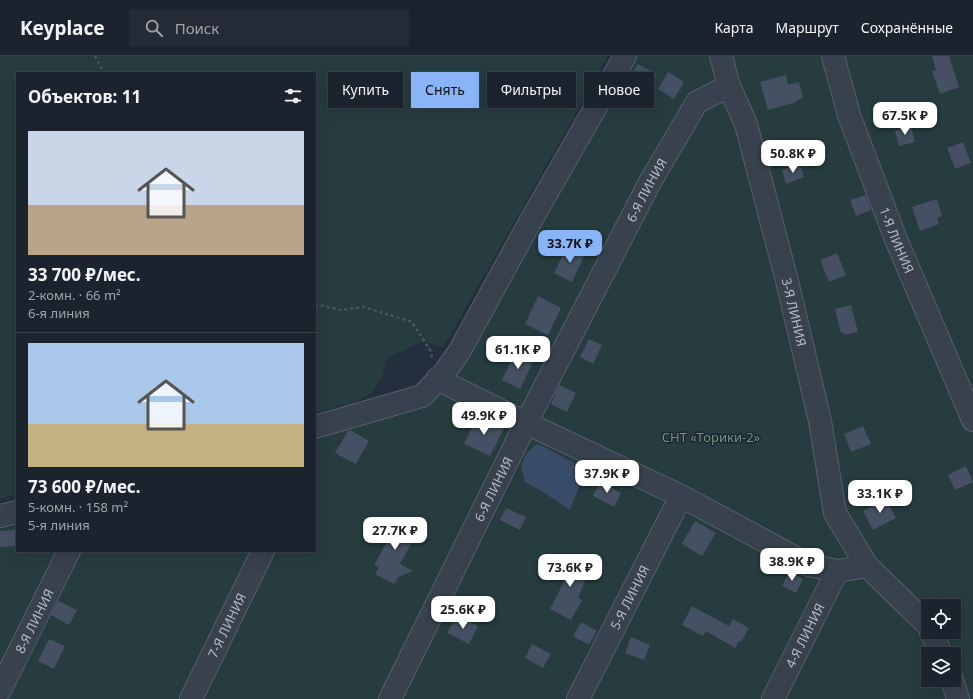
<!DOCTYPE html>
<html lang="ru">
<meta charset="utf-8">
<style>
:root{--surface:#1b232e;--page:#242b36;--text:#f1f3f6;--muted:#a0a4aa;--line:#39404a;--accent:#8ab4f8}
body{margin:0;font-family:"Noto Sans",sans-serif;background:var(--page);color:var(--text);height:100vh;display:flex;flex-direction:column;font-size:15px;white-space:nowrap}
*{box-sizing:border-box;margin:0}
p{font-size:13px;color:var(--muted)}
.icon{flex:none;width:22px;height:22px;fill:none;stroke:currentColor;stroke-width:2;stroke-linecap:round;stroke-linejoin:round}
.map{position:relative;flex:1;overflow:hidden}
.details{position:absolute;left:16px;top:16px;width:300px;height:480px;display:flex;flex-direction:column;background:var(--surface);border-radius:0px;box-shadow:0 4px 16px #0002,0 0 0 1px var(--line)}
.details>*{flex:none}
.hud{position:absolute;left:328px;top:16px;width:380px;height:36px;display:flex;gap:8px}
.tools{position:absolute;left:921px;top:543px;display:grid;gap:8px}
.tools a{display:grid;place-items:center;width:40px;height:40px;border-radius:0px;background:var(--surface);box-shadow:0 4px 16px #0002,0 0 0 1px var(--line);font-size:20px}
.price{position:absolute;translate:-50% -34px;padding:0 9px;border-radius:8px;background:#fff;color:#222;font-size:13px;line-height:26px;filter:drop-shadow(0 1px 2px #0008)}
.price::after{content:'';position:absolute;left:50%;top:24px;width:12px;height:9px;margin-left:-6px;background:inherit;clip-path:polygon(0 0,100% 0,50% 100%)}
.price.selected{background:var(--accent);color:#111}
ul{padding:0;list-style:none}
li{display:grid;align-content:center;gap:8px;height:212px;padding:0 12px}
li+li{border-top:1px solid var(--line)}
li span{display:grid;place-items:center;height:124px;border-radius:0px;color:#555}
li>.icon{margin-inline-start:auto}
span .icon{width:72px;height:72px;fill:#fffc;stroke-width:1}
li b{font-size:17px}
h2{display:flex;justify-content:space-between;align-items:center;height:48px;padding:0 12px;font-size:17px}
.chip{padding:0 14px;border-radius:0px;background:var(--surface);box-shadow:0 4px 16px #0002,0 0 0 1px var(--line);font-size:14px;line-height:36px}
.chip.selected{background:var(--accent);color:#111}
header{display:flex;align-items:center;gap:24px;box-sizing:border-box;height:56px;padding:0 20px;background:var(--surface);border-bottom:1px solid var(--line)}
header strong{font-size:19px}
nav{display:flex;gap:22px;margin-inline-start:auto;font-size:14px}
.search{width:280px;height:36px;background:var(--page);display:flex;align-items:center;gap:10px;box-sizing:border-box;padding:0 14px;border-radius:0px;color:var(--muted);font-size:15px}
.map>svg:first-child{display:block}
.green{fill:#263c3f;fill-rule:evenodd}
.water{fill:#394c67}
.building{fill:#455162}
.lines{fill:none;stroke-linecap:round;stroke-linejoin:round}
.minor-casing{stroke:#565f6c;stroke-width:24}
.path{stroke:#44595c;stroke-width:2.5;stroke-dasharray:3 3;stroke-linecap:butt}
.minor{stroke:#38414e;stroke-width:22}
.labels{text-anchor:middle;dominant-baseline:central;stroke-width:3;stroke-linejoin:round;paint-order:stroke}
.street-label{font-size:13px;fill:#b4bcc9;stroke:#1d2633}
.park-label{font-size:13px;fill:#6b9a76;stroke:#1d2633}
</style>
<header>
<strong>Keyplace</strong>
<div class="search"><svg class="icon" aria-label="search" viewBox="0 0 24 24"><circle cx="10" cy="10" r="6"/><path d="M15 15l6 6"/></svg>Поиск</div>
<nav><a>Карта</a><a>Маршрут</a><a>Сохранённые</a></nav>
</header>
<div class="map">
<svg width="973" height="643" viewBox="0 0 973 643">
<rect width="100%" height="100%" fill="#242f3e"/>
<!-- green -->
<g class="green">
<path d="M0,0H608L443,292L424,285L387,302L382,322L372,336L355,346L315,357V17H17V438L0,443Z"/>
<path d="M625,0H973V643H0V460L17,456V495H315V371L422,340ZM928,550H954V576H928ZM928,598H954V624H928Z"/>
</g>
<!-- water -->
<path class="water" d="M535,389H540L586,413L570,454L543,436L525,426C519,407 521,403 535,389Z"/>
<!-- building -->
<g class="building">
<path d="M932,0H949L959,31L940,38L932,15L936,14Z"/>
<path d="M638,8L657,18L646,36L628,25Z"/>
<path d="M668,16L684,26L674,43L658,33Z"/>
<path d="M786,19L788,29L799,26L803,41L794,47L768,54L760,26Z"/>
<path d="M911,70L915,86L899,90L895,75Z"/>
<path d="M963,86L971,107L955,113L947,92Z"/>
<path d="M800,108L804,121L786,128L782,114Z"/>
<path d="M866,139L871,154L856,160L850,144Z"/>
<path d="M937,143L942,160L937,162L939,168L920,175L912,151Z"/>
<path d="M568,189L585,198L572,226L554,217Z"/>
<path d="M837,197L846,219L829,226L820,204Z"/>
<path d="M538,240L561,252L548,279L525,268Z"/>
<path d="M851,249L858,276L844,279L843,276L841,277L835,253Z"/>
<path d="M589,283L602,289L593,308L580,301Z"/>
<path d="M516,295L534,304L520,333L502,324Z"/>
<path d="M559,329L576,337L567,356L551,348Z"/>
<path d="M478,359L504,372L490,400L464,388Z"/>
<path d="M863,370L871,388L851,396L844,378Z"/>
<path d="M350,374L369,385L356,408L335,397L348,375Z"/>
<path d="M966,410L973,426L955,434L948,419Z"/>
<path d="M600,426L621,437L614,451L593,440Z"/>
<path d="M886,443L896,462L873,474L863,455Z"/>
<path d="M506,452L526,461L520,474L500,464Z"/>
<path d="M391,464L399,468L401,464L419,474L400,508L413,515L398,521L394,528L375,518L379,511L374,509L389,482L382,479Z"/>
<path d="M695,465L716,477L702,500L682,488Z"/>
<path d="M15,474L16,490L0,491V475Z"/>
<path d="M562,501L590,513L578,542L582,544L571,564L550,553L567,520L556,516Z"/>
<path d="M789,516L803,523L796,537L782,530Z"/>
<path d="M58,545L77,554L69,569L51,559Z"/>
<path d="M692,550L729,570L733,563L749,572L741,586L739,585L735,592L706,575L703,580L682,569Z"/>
<path d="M457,559L478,570L469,588L447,577Z"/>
<path d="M581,566L597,575L589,589L573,580Z"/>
<path d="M631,581L650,589L644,604L625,597Z"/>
<path d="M49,583L65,590L54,613L38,605Z"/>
<path d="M532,588L551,598L543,612L525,602Z"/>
</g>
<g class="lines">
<!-- minor casing -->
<g class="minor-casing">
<g id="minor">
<path id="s1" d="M721,0L729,30L746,68L787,225L820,365L835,457L867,510L928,569"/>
<path id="s2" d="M833,0L849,59L895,181L973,364"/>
<path d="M437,323L526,367L681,440L809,509L837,515L867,510"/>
<path d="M315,371L422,340L445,316L459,296L530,166L625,0"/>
<path d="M0,460L17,456"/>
<path d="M931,576L941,598"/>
<path d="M952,624L958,643"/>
<path id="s3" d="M0,634L69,495"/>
<path id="s4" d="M191,643L263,495"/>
<path id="s5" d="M390,643L526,367L650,126L697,46L729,30"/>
<path id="s6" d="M578,643L681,440"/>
<path id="s7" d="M773,643L837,515"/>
</g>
</g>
<!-- path -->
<g class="path">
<path d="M95,0L104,17"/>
<path d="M315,248L341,254L364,251L412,266L430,294L432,301"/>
</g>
<!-- minor -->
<use href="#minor" class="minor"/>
</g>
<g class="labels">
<!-- street labels -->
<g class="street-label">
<text stroke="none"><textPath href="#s5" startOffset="570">6-Я ЛИНИЯ</textPath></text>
<text stroke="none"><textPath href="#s2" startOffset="195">1-Я ЛИНИЯ</textPath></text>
<text stroke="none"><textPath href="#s1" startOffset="267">3-Я ЛИНИЯ</textPath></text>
<text stroke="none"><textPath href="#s5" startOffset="234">6-Я ЛИНИЯ</textPath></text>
<text stroke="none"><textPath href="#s6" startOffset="114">5-Я ЛИНИЯ</textPath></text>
<text stroke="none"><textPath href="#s3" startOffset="77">8-Я ЛИНИЯ</textPath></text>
<text stroke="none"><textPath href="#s4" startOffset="82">7-Я ЛИНИЯ</textPath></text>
<text stroke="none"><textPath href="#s7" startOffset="71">4-Я ЛИНИЯ</textPath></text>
</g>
<!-- park labels -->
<g class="park-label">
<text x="711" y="381">СНТ «Торики-2»</text>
</g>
</g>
</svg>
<div class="tools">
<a><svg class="icon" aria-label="locate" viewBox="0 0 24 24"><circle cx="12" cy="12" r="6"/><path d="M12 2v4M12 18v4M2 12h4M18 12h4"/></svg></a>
<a><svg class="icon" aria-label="layers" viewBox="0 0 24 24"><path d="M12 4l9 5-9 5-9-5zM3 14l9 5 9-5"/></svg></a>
</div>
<b class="price" style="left:905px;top:80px">67.5K ₽</b>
<b class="price" style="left:793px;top:118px">50.8K ₽</b>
<b class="price selected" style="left:570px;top:208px">33.7K ₽</b>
<b class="price" style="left:518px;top:314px">61.1K ₽</b>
<b class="price" style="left:484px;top:380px">49.9K ₽</b>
<b class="price" style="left:607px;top:438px">37.9K ₽</b>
<b class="price" style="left:880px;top:458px">33.1K ₽</b>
<b class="price" style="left:395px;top:495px">27.7K ₽</b>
<b class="price" style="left:792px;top:526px">38.9K ₽</b>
<b class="price" style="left:570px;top:532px">73.6K ₽</b>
<b class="price" style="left:463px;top:574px">25.6K ₽</b>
<div class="hud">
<a class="chip">Купить</a>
<a class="chip selected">Снять</a>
<a class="chip">Фильтры</a>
<a class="chip">Новое</a>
</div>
<section class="details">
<h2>Объектов: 11<svg class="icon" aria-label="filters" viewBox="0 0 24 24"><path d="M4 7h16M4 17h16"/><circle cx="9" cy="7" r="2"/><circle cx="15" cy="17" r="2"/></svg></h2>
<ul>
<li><span style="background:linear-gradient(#c9d6e8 60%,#b9a48a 0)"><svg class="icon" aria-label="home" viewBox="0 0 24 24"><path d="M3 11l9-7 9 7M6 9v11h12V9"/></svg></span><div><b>33 700 ₽/мес.</b><p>2-комн. · 66 m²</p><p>6-я линия</p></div></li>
<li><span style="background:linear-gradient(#a9c7e8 65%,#c2b280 0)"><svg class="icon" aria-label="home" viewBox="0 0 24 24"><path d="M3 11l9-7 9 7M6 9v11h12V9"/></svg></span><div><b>73 600 ₽/мес.</b><p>5-комн. · 158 m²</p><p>5-я линия</p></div></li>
</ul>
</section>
</div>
